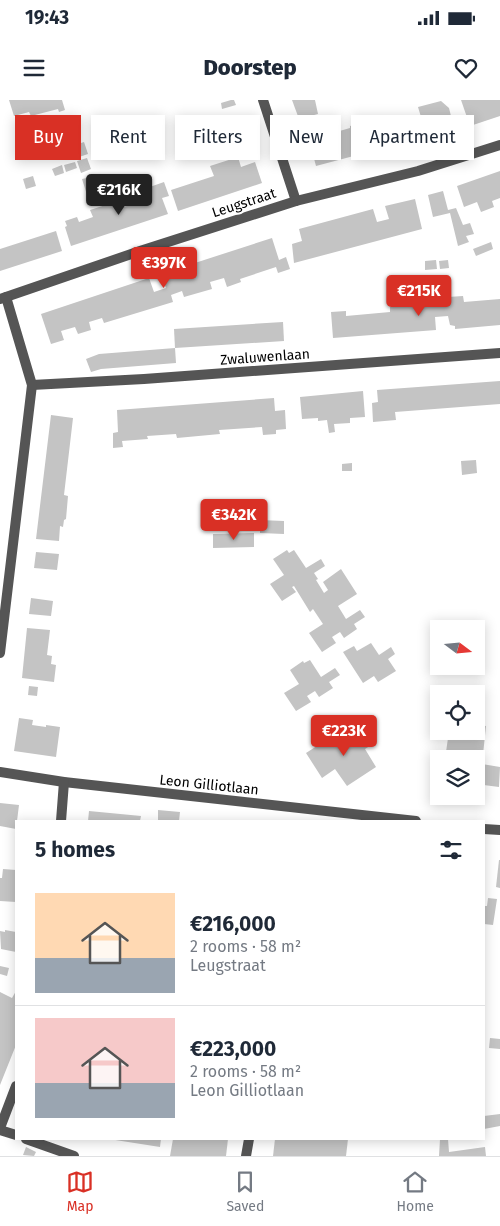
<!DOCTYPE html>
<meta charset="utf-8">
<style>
:root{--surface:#fff;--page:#f6f6f7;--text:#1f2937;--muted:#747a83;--line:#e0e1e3;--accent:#d93025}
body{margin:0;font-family:"Fira Sans",sans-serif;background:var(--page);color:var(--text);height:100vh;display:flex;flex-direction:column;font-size:19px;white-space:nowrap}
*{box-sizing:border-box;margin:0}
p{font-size:16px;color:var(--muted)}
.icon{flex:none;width:28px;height:28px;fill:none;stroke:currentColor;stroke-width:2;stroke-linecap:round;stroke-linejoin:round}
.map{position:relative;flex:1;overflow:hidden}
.sheet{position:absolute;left:15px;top:720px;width:470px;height:320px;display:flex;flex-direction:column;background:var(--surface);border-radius:0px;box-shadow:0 2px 12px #0003}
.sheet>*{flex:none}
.guide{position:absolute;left:15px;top:15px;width:470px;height:45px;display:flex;gap:10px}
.needle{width:32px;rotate:106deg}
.controls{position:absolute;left:430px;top:520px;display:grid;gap:10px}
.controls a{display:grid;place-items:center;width:55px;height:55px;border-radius:0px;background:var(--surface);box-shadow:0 2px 12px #0003;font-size:25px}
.price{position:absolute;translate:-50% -42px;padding:0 11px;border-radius:5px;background:var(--accent);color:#fff;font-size:16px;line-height:32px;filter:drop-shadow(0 1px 2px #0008)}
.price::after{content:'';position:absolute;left:50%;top:30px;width:15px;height:11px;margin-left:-8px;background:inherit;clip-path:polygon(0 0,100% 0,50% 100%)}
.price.current{background:#222;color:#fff}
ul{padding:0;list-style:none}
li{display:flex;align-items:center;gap:15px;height:125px;padding:0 20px}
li+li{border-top:1px solid var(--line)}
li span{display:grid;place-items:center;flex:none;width:140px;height:100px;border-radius:0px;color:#555}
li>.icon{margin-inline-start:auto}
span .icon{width:60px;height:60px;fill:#fffc;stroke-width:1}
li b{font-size:21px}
h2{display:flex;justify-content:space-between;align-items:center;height:60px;padding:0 20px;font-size:21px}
.tag{padding:0 18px;border-radius:0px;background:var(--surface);box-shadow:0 2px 12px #0003;font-size:18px;line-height:45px}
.tag.current{background:var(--accent);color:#fff}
.status{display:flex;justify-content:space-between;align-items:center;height:35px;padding:0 25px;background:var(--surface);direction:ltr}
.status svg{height:14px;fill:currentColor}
header{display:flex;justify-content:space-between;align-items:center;height:65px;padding:0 20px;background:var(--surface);font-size:22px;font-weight:800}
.tabs{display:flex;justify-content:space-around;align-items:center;height:70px;border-top:1px solid var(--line);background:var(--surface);font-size:14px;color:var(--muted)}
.tabs a{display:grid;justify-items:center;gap:2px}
.tabs .current{color:var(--accent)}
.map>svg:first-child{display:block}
.building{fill:#c4c4c4}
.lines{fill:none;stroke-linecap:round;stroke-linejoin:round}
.minor{stroke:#555;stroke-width:10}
.labels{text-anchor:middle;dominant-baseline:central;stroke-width:4;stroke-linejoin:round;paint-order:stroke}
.street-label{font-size:14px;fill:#000;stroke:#fff}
</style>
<div class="status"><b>19:43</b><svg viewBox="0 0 49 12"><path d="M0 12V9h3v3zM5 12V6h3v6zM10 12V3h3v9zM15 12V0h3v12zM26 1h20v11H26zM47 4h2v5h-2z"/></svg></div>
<header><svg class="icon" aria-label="menu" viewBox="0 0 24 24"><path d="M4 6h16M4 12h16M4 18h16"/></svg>Doorstep<svg class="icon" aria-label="heart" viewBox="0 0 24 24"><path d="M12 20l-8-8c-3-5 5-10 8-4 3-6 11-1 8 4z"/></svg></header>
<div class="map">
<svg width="500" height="1056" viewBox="0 0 500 1056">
<rect width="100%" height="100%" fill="#fff"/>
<!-- building -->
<g class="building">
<path d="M9,0H62L65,10L59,12L58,9L31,16L29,12L14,16Z"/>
<path d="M231,0H234L236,5L222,9L221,3Z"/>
<path d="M292,0H315L318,14L299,19Z"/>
<path d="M461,0H500V16L470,26Z"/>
<path d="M441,1L449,8L453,24L439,28L440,33L316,66L308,36L323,33L326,43L338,39L336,32L350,28V26L363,22L364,25L378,21L380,28L421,17L418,7Z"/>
<path d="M84,42L88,54L76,58L72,46Z"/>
<path d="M238,57L241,67L255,62L262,83L178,111L171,90L214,76L210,66Z"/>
<path d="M87,58L91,69L81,73L77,61Z"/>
<path d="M75,62L77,68L66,72L64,65Z"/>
<path d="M62,65L64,73L55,76L52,69Z"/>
<path d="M500,71V98L492,101L494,107L481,112L477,102L464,107L457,86Z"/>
<path d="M33,76L36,86L26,89L23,79Z"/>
<path d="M87,78L94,100L89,101L82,79Z"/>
<path d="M164,82L169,96L162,98L168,114L71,146L65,127L67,126L65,121L77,117L79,122L93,117L90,110L118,101L120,108L134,104L132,97L145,92L144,89Z"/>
<path d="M443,91L448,110L456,108L463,125L470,123L474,134L466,136L469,142L458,146L450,113L433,117L428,95Z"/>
<path d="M415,99L422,129L294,163L292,144L302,141L299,129L373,109L377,122L389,119L385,106Z"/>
<path d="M56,131L62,151L0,171V149Z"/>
<path d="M272,138L279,160L286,157L290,169L278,173L276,167L240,179L241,182L227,187L224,178L210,182L212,189L184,197L182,191L171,195L173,202L104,223L102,218L89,222L91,230L78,234L75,227L61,231L64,240L51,244L41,214L149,178L154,192L166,188L161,174Z"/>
<path d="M491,142L493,149L476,156L473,149Z"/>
<path d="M436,160L437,169L425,170V161Z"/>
<path d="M448,160L449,168L440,169L439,161Z"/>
<path d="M463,196L464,202L500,199V225L455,229V226L450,225L448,216L435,217L436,230L333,238L331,212L346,211V216L390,212V207L418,205V199Z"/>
<path d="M283,222L284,241L175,248L174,229Z"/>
<path d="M175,248L176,263L101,269L91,272L86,259L99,254Z"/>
<path d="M500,281V304L395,312L396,320L373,322L372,303L378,302L377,290Z"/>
<path d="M363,291L365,317L350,318V323L334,324L335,332L329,333L327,320L318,321V318L302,319L300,297Z"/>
<path d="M274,298L275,311L285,310L286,329L276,330V334L263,335L262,327L219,330L220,334L177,338L176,334L147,336L148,339L122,341L123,347L113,348V333L118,332L117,310Z"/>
<path d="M51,315L73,318L64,395L68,396L66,419L64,420L63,427L60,426L59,441L36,439Z"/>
<path d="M476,360L477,373L462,375L461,361Z"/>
<path d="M352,363V371H342V364Z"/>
<path d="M260,420L284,421V434L260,433Z"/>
<path d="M254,433V447L213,448V434Z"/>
<path d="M287,450L289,453L294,450L306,468L321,459L325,466L314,473L318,479L316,480L324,493L328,490L323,482L341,469L357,494L338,506L346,519L360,510L365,517L354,524L357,529L344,538L340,532L332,537L336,543L322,552L309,533L323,524L313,509L310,512L294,486L292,487L296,492L282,501L270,484L284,475L273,459Z"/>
<path d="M36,452L59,454L57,470L34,468Z"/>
<path d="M31,498L53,501L51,516L29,514Z"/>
<path d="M27,528L50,530L47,555L52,556L51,564L56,565L54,582L22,578Z"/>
<path d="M371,543L379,555L391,547L395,554L388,559L396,571L378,582L374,576L363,583L343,552L354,546L357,551Z"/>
<path d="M310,560L321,577L335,568L340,575L329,582L333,588L319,597L315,591L307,596L311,602L296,611L284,593L299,584L290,570L303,561L304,563Z"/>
<path d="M29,586L38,587L37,596L28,595Z"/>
<path d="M19,618L33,620L32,625L46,627V625L60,627L56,657L14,651Z"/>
<path d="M476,625L486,626L482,664L500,667L499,687L476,684V659H445L449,631H476Z"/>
<path d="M368,630L376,642L365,649L376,667L347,686L335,669L322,678L306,653L331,637L335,643L347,635L351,641Z"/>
<path d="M0,703L19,705L16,729L0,726Z"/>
<path d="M158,710L180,712L179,721H158Z"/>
<path d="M89,711L141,716L140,721H88Z"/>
<path d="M499,760H500V788L496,787Z"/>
<path d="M3,769L16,770V802L0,801V778H2Z"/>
<path d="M488,798L497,799L493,825L484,824V806H487Z"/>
<path d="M5,830L16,832V852L1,849L0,831L5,832Z"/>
<path d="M0,866L9,868L7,876L0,874Z"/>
<path d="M16,891V945L0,985V892L12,898Z"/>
<path d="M490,938L500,939V949L489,948Z"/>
<path d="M500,1014V1026L484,1029V1016Z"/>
<path d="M109,1039H161L160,1047Z"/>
<path d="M173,1039H228L226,1056H170Z"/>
<path d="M275,1039H348L346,1056H273Z"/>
<path d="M440,1039H448L449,1052L485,1047L486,1056H439Z"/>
<path d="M26,1047L36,1052L34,1056L23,1055Z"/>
</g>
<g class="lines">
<!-- minor -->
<g class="minor">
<path d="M263,0L296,101"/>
<path d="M0,199L140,151L296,101L418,71L500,45"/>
<path d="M32,285L144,279L500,253"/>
<path d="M0,553L32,285L6,197"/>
<path d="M0,672L64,682L416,721"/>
<path d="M61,721L64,682"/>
<path d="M484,729L500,730"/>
<path d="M0,1028L16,986"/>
<path d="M0,1030L16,1035"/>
<path d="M26,1039L74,1056"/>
<path d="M246,1056L249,1039"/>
</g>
</g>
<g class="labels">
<!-- street labels -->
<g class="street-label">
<text transform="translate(244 103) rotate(-18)">Leugstraat</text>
<text transform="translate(265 257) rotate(-4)">Zwaluwenlaan</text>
<text transform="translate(209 685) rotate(6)">Leon Gilliotlaan</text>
</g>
</g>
</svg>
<div class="controls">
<a><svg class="needle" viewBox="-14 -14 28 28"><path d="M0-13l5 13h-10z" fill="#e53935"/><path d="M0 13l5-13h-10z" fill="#747a83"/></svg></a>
<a><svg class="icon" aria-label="locate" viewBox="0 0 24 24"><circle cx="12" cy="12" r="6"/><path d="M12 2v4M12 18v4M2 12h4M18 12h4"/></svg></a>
<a><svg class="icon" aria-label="layers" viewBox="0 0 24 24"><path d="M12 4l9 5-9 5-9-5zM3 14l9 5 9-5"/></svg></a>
</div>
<b class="price current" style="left:119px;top:116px">€216K</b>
<b class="price" style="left:164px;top:189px">€397K</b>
<b class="price" style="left:419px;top:217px">€215K</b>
<b class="price" style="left:234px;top:441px">€342K</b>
<b class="price" style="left:344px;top:657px">€223K</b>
<div class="guide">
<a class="tag current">Buy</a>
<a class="tag">Rent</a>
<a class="tag">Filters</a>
<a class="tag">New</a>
<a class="tag">Apartment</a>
</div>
<section class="sheet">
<h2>5 homes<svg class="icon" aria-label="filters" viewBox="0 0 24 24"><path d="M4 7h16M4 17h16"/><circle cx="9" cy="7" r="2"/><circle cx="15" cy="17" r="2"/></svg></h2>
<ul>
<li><span style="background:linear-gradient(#ffd9b3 65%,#9aa5b1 0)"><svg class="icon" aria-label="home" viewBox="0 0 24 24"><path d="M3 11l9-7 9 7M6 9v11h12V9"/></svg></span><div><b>€216,000</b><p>2 rooms · 58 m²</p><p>Leugstraat</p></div></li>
<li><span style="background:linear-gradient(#f6c9c9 65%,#9aa5b1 0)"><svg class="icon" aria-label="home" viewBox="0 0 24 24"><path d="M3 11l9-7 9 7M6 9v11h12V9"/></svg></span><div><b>€223,000</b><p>2 rooms · 58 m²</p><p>Leon Gilliotlaan</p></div></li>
</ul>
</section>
</div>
<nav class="tabs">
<a class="current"><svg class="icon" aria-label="map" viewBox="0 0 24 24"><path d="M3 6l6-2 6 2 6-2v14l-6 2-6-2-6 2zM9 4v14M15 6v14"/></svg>Map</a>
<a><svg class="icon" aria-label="saved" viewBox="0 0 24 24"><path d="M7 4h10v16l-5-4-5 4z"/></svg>Saved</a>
<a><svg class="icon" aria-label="home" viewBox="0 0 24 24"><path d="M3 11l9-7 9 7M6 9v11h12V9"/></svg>Home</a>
</nav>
